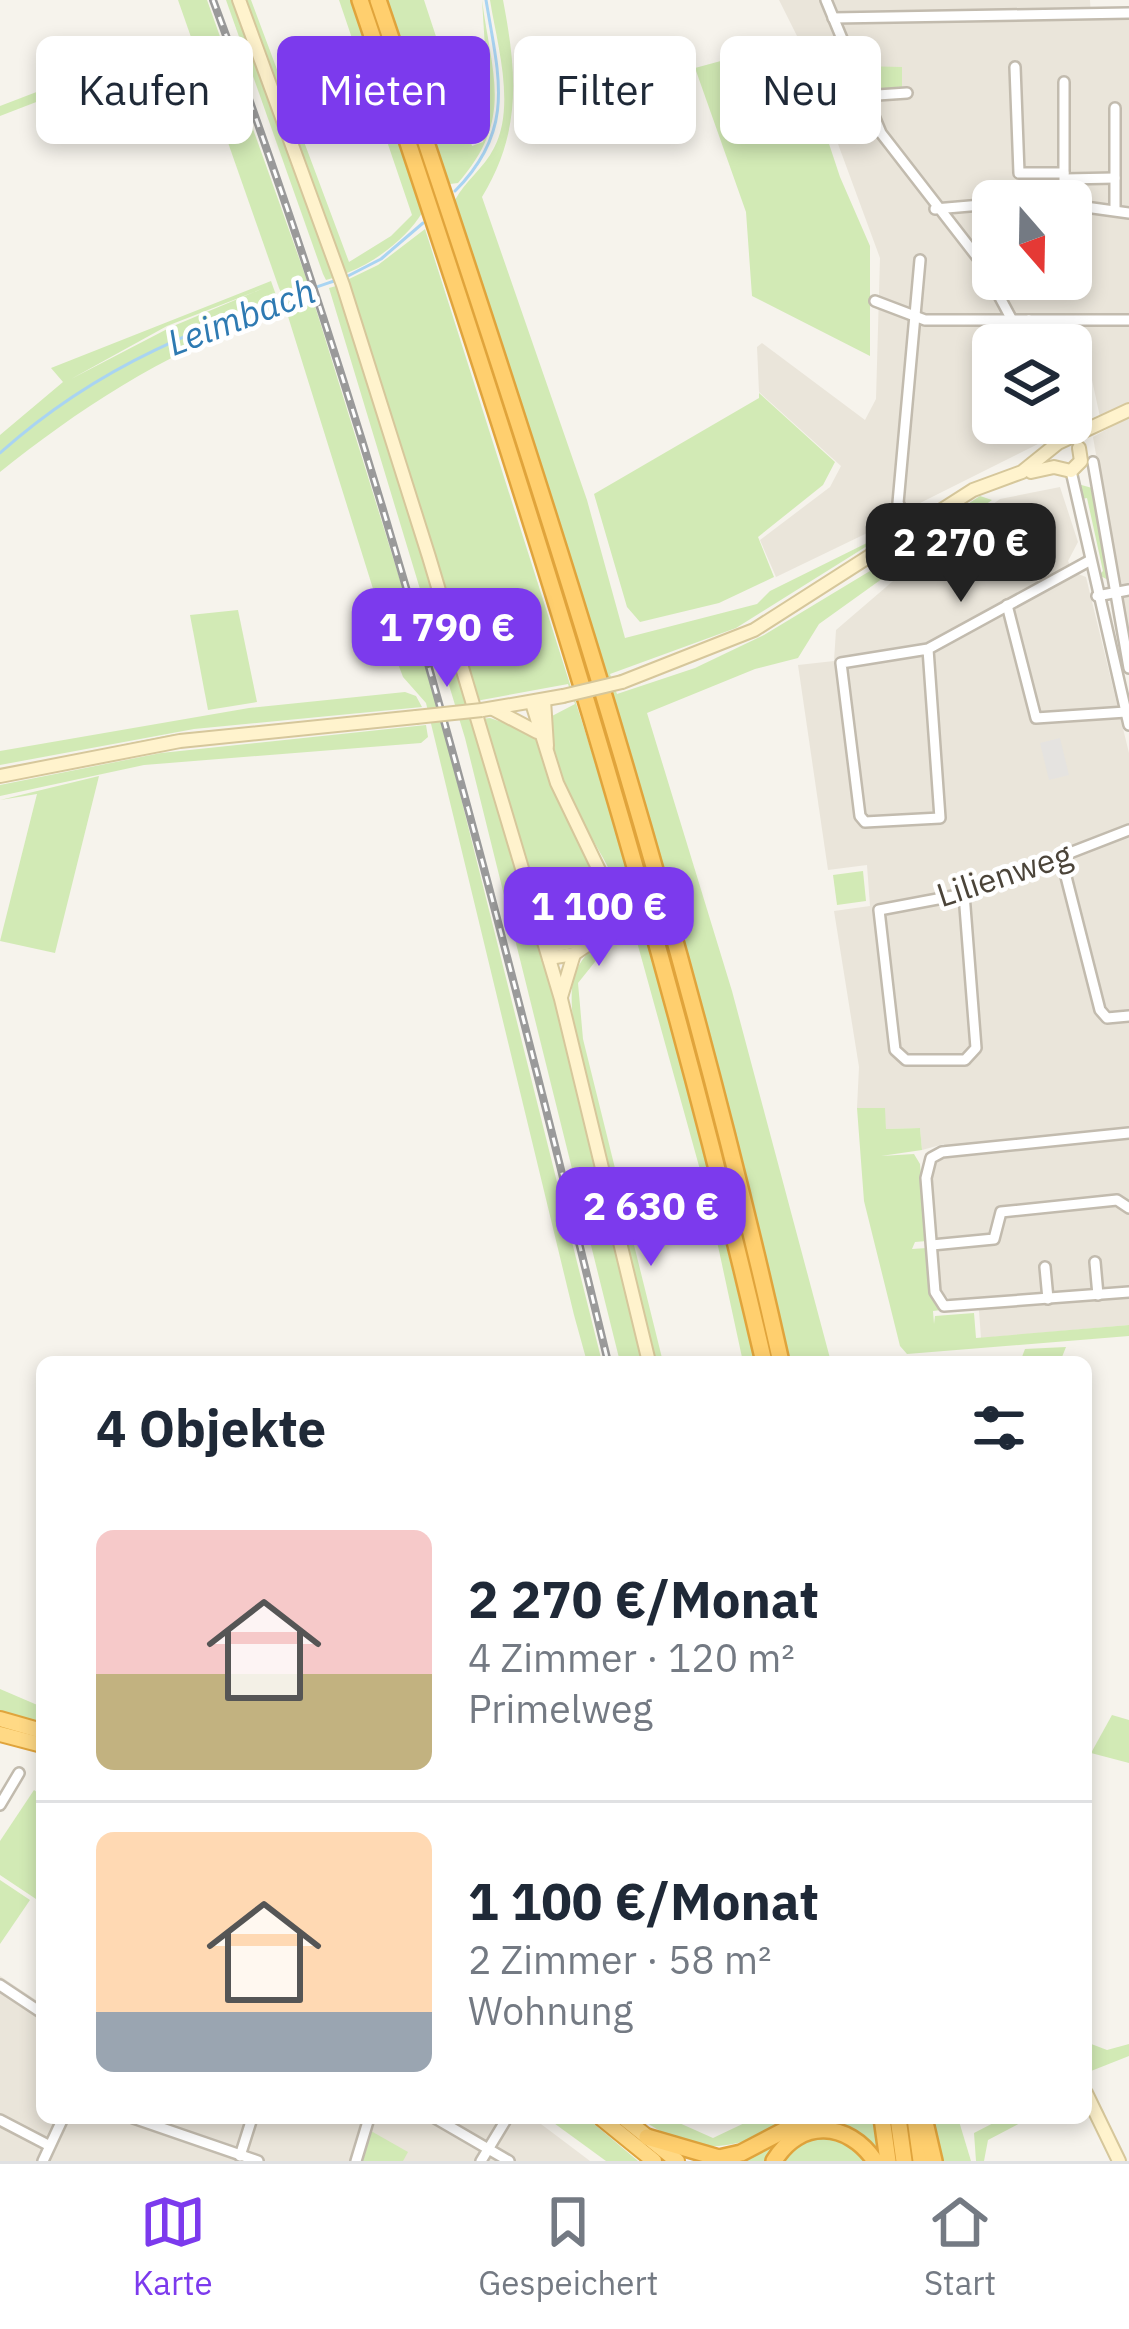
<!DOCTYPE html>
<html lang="de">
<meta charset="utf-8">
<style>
:root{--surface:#fff;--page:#f6f6f7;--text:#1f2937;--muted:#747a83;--line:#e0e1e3;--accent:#7c3aed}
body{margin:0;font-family:"IBM Plex Sans",sans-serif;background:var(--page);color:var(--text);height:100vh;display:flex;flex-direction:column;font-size:45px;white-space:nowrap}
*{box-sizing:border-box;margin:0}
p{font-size:39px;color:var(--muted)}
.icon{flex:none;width:66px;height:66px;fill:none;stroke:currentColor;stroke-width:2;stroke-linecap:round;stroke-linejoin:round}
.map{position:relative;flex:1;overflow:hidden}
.panel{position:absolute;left:36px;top:1356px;width:1056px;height:768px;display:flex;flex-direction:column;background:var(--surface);border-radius:18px;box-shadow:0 6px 18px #0003}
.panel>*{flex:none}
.guide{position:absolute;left:36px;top:36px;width:1059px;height:108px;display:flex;gap:24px}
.needle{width:78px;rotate:160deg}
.fabs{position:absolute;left:972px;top:180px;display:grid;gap:24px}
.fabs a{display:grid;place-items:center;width:120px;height:120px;border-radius:18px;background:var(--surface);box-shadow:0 6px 18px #0003;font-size:60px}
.price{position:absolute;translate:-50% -102px;padding:0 27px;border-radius:24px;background:var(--accent);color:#fff;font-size:39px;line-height:78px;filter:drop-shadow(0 3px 6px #0008)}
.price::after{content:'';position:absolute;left:50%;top:72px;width:36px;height:27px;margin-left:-18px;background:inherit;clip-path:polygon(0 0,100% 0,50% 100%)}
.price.on{background:#222;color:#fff}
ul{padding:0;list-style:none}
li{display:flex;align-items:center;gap:36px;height:300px;padding:0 60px}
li+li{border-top:3px solid var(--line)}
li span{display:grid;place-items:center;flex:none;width:336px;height:240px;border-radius:18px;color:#555}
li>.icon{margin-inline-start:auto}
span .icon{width:144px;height:144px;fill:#fffc;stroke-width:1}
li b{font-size:51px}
h2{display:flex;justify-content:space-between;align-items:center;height:144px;padding:0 60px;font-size:51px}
.chip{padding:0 42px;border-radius:18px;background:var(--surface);box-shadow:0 6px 18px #0003;font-size:42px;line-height:108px}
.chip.on{background:var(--accent);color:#fff}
.dock{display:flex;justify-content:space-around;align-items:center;height:168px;border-top:3px solid var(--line);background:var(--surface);font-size:33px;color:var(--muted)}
.dock a{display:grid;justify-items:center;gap:6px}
.dock .on{color:var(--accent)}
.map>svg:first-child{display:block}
.residential{fill:#eae5da;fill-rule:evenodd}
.green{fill:#d2eab5;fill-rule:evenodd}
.parking{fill:#e5e3e0}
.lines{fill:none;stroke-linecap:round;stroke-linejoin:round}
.stream{stroke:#a9d4f2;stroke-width:3}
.minor-casing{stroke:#c2bbae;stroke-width:14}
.secondary-casing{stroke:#d6c79b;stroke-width:16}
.trunk-casing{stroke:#e0a43c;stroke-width:18}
.motorway-casing{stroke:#e0a43c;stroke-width:20}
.minor{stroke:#fff;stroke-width:9}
.secondary{stroke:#fff3cd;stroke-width:12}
.trunk{stroke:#ffd985;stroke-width:14}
.motorway{stroke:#ffcf6e;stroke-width:15}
.rail-casing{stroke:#9a9a9a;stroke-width:8}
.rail{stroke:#fff;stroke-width:3;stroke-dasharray:9;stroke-linecap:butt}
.secondary-bridge-casing{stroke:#d6c79b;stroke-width:16;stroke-linecap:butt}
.secondary-bridge{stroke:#fff3cd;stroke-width:12}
.labels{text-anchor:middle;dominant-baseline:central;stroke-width:9;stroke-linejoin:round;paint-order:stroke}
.street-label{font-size:33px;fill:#4b4439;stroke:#fff}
.water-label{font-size:36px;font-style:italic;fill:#2e7ab2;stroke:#fff}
</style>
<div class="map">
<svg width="1129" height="2161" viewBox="0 0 1129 2161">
<rect width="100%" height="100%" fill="#f6f3ec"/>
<!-- residential -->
<g class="residential">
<path d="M779,0H1090L1091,18H1129V404L1100,417L1092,380L1071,381V345H993V423H1046L1048,439L912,507H891L890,522L776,577L760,540L830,487L841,466L759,392L757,347L762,343L865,420L876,399L880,258L802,46ZM993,201H1071V279H993Z"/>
<path d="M1129,417V647L1093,437Z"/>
<path d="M1060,487L1078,542L1068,561L1073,572L1086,577L1129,753V1325L981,1338L978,1298L951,1300L940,1292L930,1168L947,1156L944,1144L922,1150L920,1128L886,1129L884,1108H857L859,1067L834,911L870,906L867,865L828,870L798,665L834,661L836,630L914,563L954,542L953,533L1000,499Z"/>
<path d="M0,1976L42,2004V2118H533L590,2161H0Z"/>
</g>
<!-- green -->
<g class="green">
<path d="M178,0H207L309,286L282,295L279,288Z"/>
<path d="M226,0H235L333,278L326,280L323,274Z"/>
<path d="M244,0H251L349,262L391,236L412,215L339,0H351L422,213C410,233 381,260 347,273L341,265Z"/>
<path d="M387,0H424L472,146L483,142L488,95L482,0C492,76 514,119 458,183L450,184L443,166Z"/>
<path d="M490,0H503C517,73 522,131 482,197L587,500L625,638L757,604L770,591L891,531L736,628L610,674L617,694L695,668L764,635L908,548L907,544L980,496L992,500L819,624L798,658L755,669L647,713L732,991L831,1362H790L676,916L455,200C465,181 484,168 494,148C516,106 497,44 490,0Z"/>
<path d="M180,37L189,43L0,116V106Z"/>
<path d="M795,41L840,177L870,246V356L752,296L746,212L695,68Z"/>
<path d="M859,66L902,67V88L868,92Z"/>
<path d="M443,211C566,592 681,973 775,1362H770L735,1216L439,215Z"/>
<path d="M425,229L611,813L685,1079L755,1362H743L707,1195L637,942L623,927L578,983L583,1039L663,1362H654L574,1029C566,963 578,967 616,921H633C617,907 621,898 614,880C593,830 539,774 552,716L575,704L568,684L476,701L350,289L349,279L378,265Z"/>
<path d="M271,281L282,312L278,316C180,342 81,407 0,472V435L63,382L51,368ZM264,288L171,327L71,379L167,326Z"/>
<path d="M336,286L425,560L565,1035L644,1362H620L465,738L329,288Z"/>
<path d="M311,293L434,690L602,1362H587L574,1315L426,703L403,677L394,653L414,643L409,623L389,629L384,624L286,310L285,303Z"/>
<path d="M759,393L835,462L823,485L758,537L774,577L719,603L640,622L627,607L594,494L759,398Z"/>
<path d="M1091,482L1094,483L1108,580L1099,575L1103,571L1087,498L1082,499L1078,484L1092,488Z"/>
<path d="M238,610L257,702L208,710L190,615Z"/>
<path d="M405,692L416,696L422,707L194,729L0,765V751L249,708Z"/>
<path d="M415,711L188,735L0,770L174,734Z"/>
<path d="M490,718L529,731L536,740C550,770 607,875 604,903C603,917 596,925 584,931C572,938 560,940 549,933L481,719Z"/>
<path d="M426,725L428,737L421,743L144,765L0,796V785L161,753Z"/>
<path d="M99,776L55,953L0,941L37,794L0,800Z"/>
<path d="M863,871L866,901L837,905L833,875Z"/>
<path d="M857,1108H885L886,1129L920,1128L922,1150L881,1156L914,1154L920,1164L927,1241L915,1242L912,1249L927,1248L930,1296L941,1310L933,1311L934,1324L935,1316L974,1313L976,1338L1129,1325V1336L907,1354L900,1346L864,1201Z"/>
<path d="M1066,1347L1060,1362H1020L1025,1349Z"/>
<path d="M0,1689L42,1707V1726L0,1715Z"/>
<path d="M1112,1715L1129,1720V1763L1091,1753Z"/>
<path d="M34,1790L42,1796V1903L0,1875V1841Z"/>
<path d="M0,1880L30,1900L0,1944Z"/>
<path d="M1086,2042L1107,2050L1129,2044V2056L1086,2073Z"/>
<path d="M547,2118H587L638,2161H606Z"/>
<path d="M640,2118H668L713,2138L755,2118H797C735,2150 700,2161 640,2118Z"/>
<path d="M815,2118H875L881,2161L828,2125L770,2161H724Z"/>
<path d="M931,2118H958L971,2161H942Z"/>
<path d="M1003,2118H1030L988,2140L984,2161H976L974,2133Z"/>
<path d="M371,2131L408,2152L403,2161H363Z"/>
<path d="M815,2135L848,2141L868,2161H780L788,2149Z"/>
</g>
<!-- parking -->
<path class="parking" d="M1060,738L1069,775L1049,780L1040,743Z"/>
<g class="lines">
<!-- stream -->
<g class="stream">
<path d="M455,191C516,130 499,78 486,0"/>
<path d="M346,277L381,259L423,223"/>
<path d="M0,453C105,359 207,325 337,280"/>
</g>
<!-- minor casing -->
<g class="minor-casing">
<g id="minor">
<path d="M826,0L881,133L981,262L1012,320"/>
<path d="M833,18L1129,13"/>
<path d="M1015,67L1019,173H1064"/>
<path d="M863,96L907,93"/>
<path d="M1065,179L1115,178"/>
<path d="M1064,201V82"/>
<path d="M1071,205L1129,213"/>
<path d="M1115,207V108"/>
<path d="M935,209L993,204"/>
<path d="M875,301L925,320H1129"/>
<path d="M1029,320L1033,345"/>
<path d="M1052,423L1058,443"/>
<path d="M1093,462L1129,668"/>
<path d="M1071,471L1129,725"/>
<path d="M913,528L898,503L920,260"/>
<path d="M1097,596L1129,590"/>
<path d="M1007,605L1036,718L1126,712"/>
<path d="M928,649L940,818L865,822L860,816L841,663L928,649L1089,561"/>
<path d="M1061,857L1100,1010L1107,1018L1129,1016"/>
<path d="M964,894L976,1048L965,1060H906L895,1050L879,910L964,894L1129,830"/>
<path d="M1129,1133L942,1152L931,1158L926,1178L935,1292L944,1306L1129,1292"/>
<path d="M932,1245L994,1239L1001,1212L1117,1200L1129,1208"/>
<path d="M1095,1262L1098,1295"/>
<path d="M1045,1267L1048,1299"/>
<path d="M0,1805L19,1773"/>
<path d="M0,1985L42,2013"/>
<path d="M133,2118L258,2161"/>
<path d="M435,2118L509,2161"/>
<path d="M0,2120L48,2145"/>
<path d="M240,2156L252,2118"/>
<path d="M43,2161L63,2118"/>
<path d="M356,2161L369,2118"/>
<path d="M481,2161L507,2118"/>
</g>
</g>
<!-- secondary casing -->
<g class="secondary-casing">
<g id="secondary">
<path d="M239,0L343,285L429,557L561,999L649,1362"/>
<path d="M1031,472L1054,467L1071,471L1081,461L1079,448"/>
<path d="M622,682L754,630L973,490L1022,472L1058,443L1129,410"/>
<path d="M544,700L547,746"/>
<path d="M532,703L557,783L611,895L599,937L574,954L549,958"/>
<path d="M493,709L537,732"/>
<path d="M482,710L563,696"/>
<path d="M0,776L180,741L416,717"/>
<path d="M546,947L581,940L601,926"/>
<path d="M561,997L574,954"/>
<path d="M1086,2093L1119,2161"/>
</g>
</g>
<!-- trunk casing -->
<g class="trunk-casing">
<g id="trunk">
<path d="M0,1719L42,1731"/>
<path d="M0,1734L42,1745"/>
<path d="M601,2118L654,2161"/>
<path d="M624,2118L677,2161"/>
</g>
</g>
<!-- motorway casing -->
<g class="motorway-casing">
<g id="motorway">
<path d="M360,0C512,449 657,900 764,1362"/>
<path d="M378,0C530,448 678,900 781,1362"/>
<path d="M882,2118L888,2161"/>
<path d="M898,2118L904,2161"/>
<path d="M915,2118L921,2161"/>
<path d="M924,2118L934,2161"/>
<path d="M647,2137L719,2158L741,2153L808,2118"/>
<path d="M774,2161C800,2118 848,2121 875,2161"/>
</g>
</g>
<!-- minor -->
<use href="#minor" class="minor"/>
<!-- secondary -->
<use href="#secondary" class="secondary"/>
<!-- trunk -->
<use href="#trunk" class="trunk"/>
<!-- motorway -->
<use href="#motorway" class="motorway"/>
<!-- rail casing -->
<g class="rail-casing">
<path id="rail" d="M213,0C379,445 497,901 608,1362"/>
</g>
<!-- rail -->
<use href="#rail" class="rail"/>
<!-- secondary-bridge casing -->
<g class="secondary-bridge-casing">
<g id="secondary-bridge">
<path d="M563,696L622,682"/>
<path d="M416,717L482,710"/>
</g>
</g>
<!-- secondary-bridge -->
<use href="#secondary-bridge" class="secondary-bridge"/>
</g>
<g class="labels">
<!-- street labels -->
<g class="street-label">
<text transform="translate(1004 874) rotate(-18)">Lilienweg</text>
</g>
<!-- water labels -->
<g class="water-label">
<text transform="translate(241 316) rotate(-21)">Leimbach</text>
</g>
</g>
</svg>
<div class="fabs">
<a><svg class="needle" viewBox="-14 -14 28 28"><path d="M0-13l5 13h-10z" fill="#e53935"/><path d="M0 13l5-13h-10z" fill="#747a83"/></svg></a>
<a><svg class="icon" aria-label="layers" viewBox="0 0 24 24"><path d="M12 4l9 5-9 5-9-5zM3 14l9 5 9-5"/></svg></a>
</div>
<b class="price on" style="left:961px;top:605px">2 270 €</b>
<b class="price" style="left:447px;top:690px">1 790 €</b>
<b class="price" style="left:599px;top:969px">1 100 €</b>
<b class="price" style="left:651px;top:1269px">2 630 €</b>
<div class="guide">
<a class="chip">Kaufen</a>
<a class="chip on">Mieten</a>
<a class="chip">Filter</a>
<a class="chip">Neu</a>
</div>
<section class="panel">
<h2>4 Objekte<svg class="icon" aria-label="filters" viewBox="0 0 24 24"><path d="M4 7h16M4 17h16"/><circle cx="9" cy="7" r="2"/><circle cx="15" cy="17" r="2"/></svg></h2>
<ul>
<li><span style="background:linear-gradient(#f6c9c9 60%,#c2b280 0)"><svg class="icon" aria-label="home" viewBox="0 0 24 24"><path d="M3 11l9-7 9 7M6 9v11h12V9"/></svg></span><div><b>2 270 €/Monat</b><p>4 Zimmer · 120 m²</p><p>Primelweg</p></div></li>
<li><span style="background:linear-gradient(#ffd9b3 75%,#9aa5b1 0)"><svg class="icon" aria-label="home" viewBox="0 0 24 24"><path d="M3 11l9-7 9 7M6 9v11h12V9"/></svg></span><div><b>1 100 €/Monat</b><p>2 Zimmer · 58 m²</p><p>Wohnung</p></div></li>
</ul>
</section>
</div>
<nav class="dock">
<a class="on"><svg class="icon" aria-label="map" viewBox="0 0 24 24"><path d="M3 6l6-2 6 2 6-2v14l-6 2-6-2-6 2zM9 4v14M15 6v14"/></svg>Karte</a>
<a><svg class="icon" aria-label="saved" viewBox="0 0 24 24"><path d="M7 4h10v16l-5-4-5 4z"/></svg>Gespeichert</a>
<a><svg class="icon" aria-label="home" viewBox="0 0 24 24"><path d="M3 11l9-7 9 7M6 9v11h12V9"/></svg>Start</a>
</nav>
